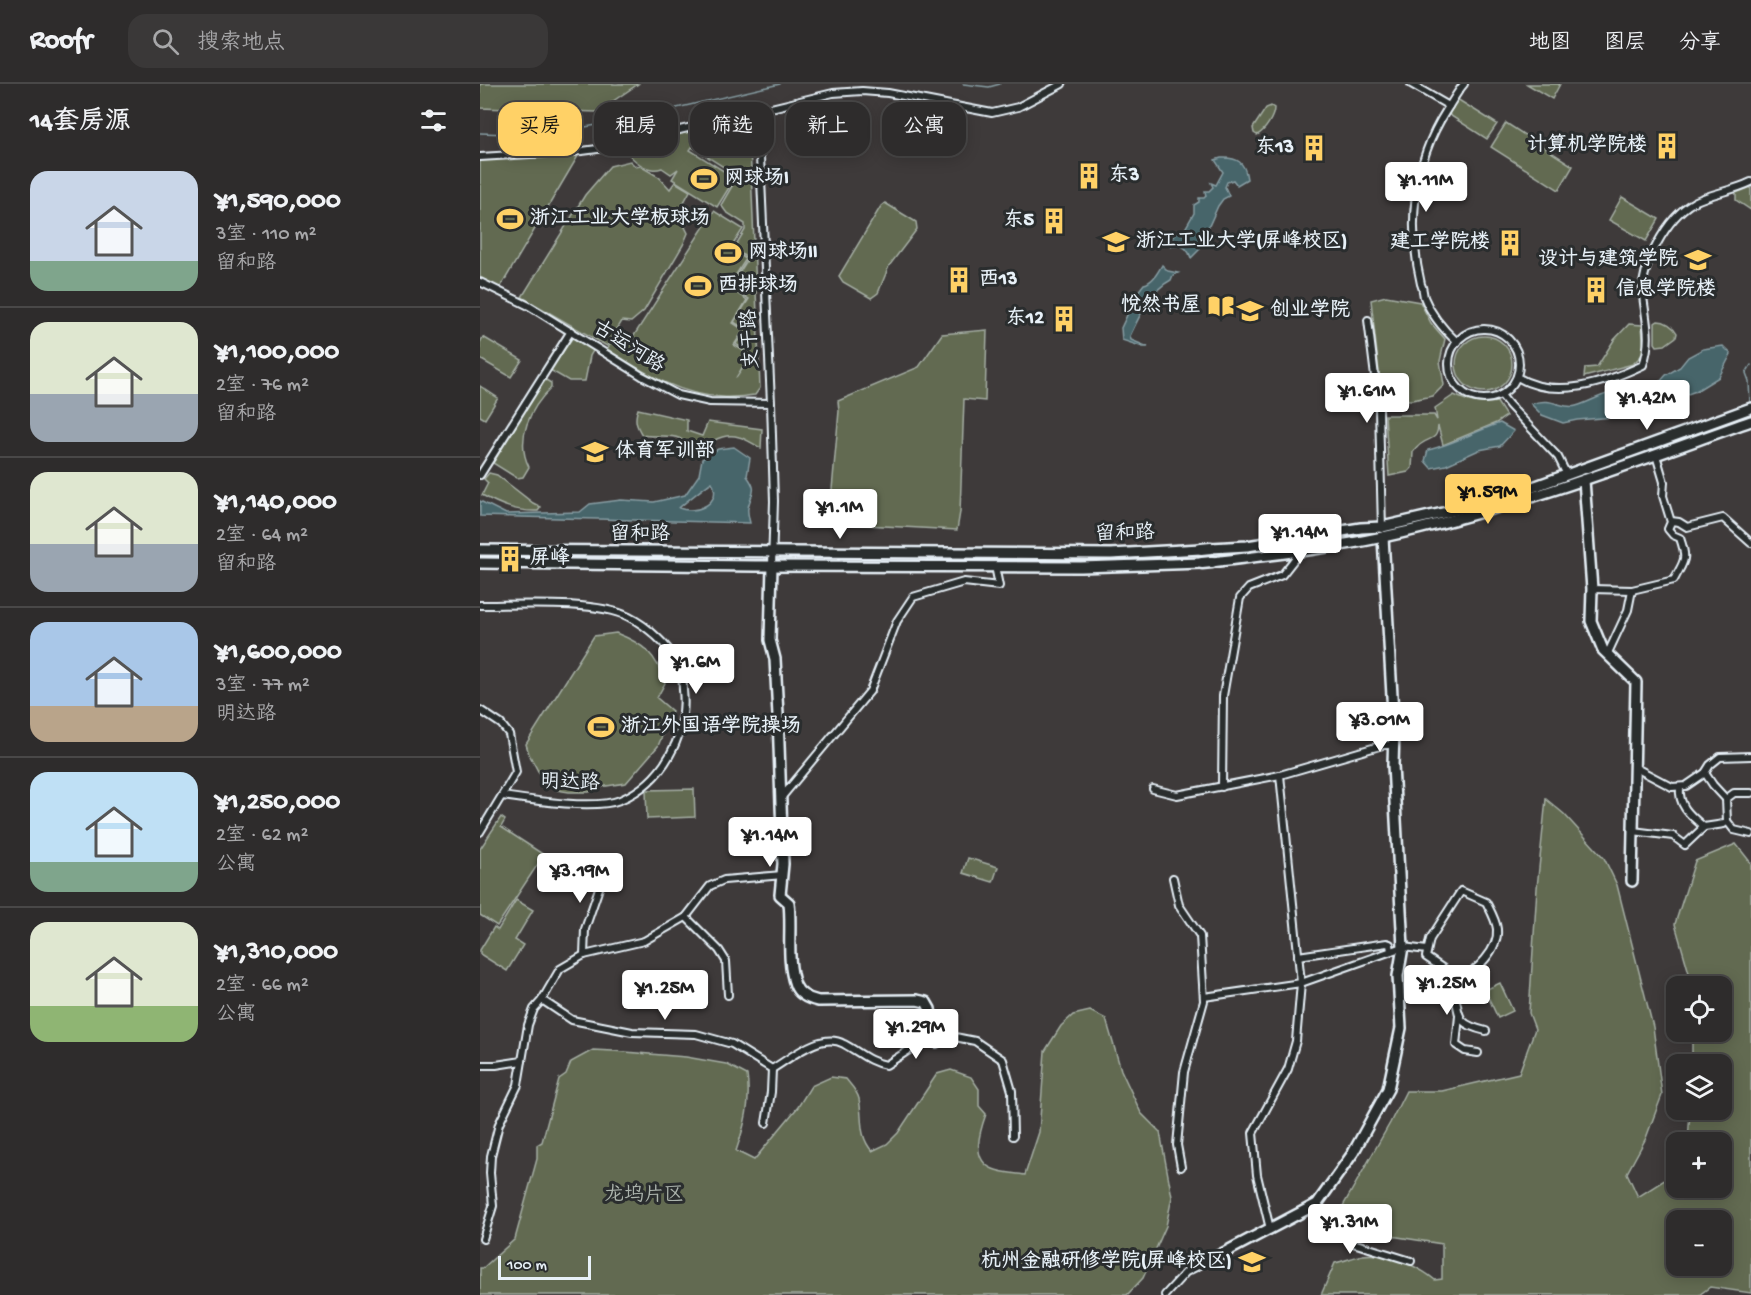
<!DOCTYPE html>
<html lang="zh">
<meta charset="utf-8">
<style>
:root{--surface:#2e2c2c;--page:#3a3838;--text:#f1f3f6;--muted:#a7a7a9;--line:#494848;--accent:#ffd166}
body{margin:0;font-family:"Gochi Hand","LXGW WenKai TC",sans-serif;background:var(--page);color:var(--text);height:100vh;display:flex;flex-direction:column;font-size:22px;white-space:nowrap}
*{box-sizing:border-box;margin:0}
p{font-size:20px;color:var(--muted)}
.icon{flex:none;width:33px;height:33px;fill:none;stroke:currentColor;stroke-width:2;stroke-linecap:round;stroke-linejoin:round}
.map{position:relative;flex:1;overflow:hidden}
.drawer{display:flex;flex-direction:column;background:var(--surface);width:480px}
.drawer>*{flex:none}
.hud{position:absolute;left:18px;top:18px;width:570px;height:54px;display:flex;gap:12px}
.tools{position:absolute;left:1186px;top:892px;display:grid;gap:12px}
.tools a{display:grid;place-items:center;width:66px;height:66px;border-radius:12px;background:var(--surface);box-shadow:0 3px 15px #0003,0 0 0 2px var(--line);font-size:30px}
.scale{position:absolute;left:18px;bottom:15px;width:93px;box-sizing:border-box;padding-left:6px;border:3px solid #e8f1f8;border-top:0;font-size:16px;line-height:21px;white-space:nowrap;color:#e8f1f8;-webkit-text-stroke:4px #2a2d2e;paint-order:stroke}
.price{position:absolute;translate:-50% -51px;padding:0 14px;border-radius:6px;background:#fff;color:#222;font-size:20px;line-height:39px;filter:drop-shadow(0 2px 3px #0008)}
.price::after{content:'';position:absolute;left:50%;top:36px;width:18px;height:14px;margin-left:-9px;background:inherit;clip-path:polygon(0 0,100% 0,50% 100%)}
.price.selected{background:var(--accent);color:#111}
ul{padding:0;list-style:none}
li{display:flex;align-items:center;gap:18px;height:150px;padding:0 30px}
li+li{border-top:2px solid var(--line)}
li span{display:grid;place-items:center;flex:none;width:168px;height:120px;border-radius:18px;color:#555}
li>.icon{margin-inline-start:auto}
span .icon{width:72px;height:72px;fill:#fffc;stroke-width:1}
li b{font-size:26px}
h2{display:flex;justify-content:space-between;align-items:center;height:72px;padding:0 30px;font-size:26px}
.chip{padding:0 21px;border-radius:18px;background:var(--surface);box-shadow:0 3px 15px #0003,0 0 0 2px var(--line);font-size:21px;line-height:54px}
.chip.selected{background:var(--accent);color:#111}
header{display:flex;align-items:center;gap:36px;box-sizing:border-box;height:84px;padding:0 30px;background:var(--surface);border-bottom:2px solid var(--line)}
header strong{font-size:28px}
nav{display:flex;gap:33px;margin-inline-start:auto;font-size:21px}
.search{width:420px;height:54px;background:var(--page);display:flex;align-items:center;gap:15px;box-sizing:border-box;padding:0 21px;border-radius:18px;color:var(--muted);font-size:22px}
main{display:flex;flex:1;min-height:0}
.map>svg:first-child{display:block}
.green{fill:#626a51;stroke:#a5aea4;stroke-width:1.5;fill-rule:evenodd}
.water{fill:#47656b;stroke:#879da3;stroke-width:1.5;fill-rule:evenodd}
.lines{fill:none;stroke-linecap:round;stroke-linejoin:round}
.stream{stroke:#879da3;stroke-width:1.5}
.street-casing{stroke:#e8f1f8;stroke-width:10}
.secondary-casing{stroke:#e8f1f8;stroke-width:14}
.primary-casing{stroke:#e8f1f8;stroke-width:15}
.street{stroke:#2a2d2e;stroke-width:6}
.secondary{stroke:#2a2d2e;stroke-width:9}
.primary{stroke:#2a2d2e;stroke-width:10}
.labels{text-anchor:middle;dominant-baseline:central;stroke-width:6;stroke-linejoin:round;paint-order:stroke}
.poi-label{font-size:20px;font-weight:bold;fill:#e8f1f8;stroke:#2a2d2e;text-anchor:start}
.street-label{font-size:20px;fill:#e8f1f8;stroke:#2a2d2e}
.park-label{font-size:20px;fill:#acb4ad;stroke:#2a2d2e}
</style>
<header>
<strong>Roofr</strong>
<div class="search"><svg class="icon" aria-label="search" viewBox="0 0 24 24"><circle cx="10" cy="10" r="6"/><path d="M15 15l6 6"/></svg>搜索地点</div>
<nav><a>地图</a><a>图层</a><a>分享</a></nav>
</header>
<main>
<section class="drawer">
<h2>14套房源<svg class="icon" aria-label="filters" viewBox="0 0 24 24"><path d="M4 7h16M4 17h16"/><circle cx="9" cy="7" r="2"/><circle cx="15" cy="17" r="2"/></svg></h2>
<ul>
<li><span style="background:linear-gradient(#c9d6e8 75%,#7fa58c 0)"><svg class="icon" aria-label="home" viewBox="0 0 24 24"><path d="M3 11l9-7 9 7M6 9v11h12V9"/></svg></span><div><b>¥1,590,000</b><p>3室 · 110 m²</p><p>留和路</p></div></li>
<li><span style="background:linear-gradient(#dfe7d0 60%,#9aa5b1 0)"><svg class="icon" aria-label="home" viewBox="0 0 24 24"><path d="M3 11l9-7 9 7M6 9v11h12V9"/></svg></span><div><b>¥1,100,000</b><p>2室 · 76 m²</p><p>留和路</p></div></li>
<li><span style="background:linear-gradient(#dfe7d0 60%,#9aa5b1 0)"><svg class="icon" aria-label="home" viewBox="0 0 24 24"><path d="M3 11l9-7 9 7M6 9v11h12V9"/></svg></span><div><b>¥1,140,000</b><p>2室 · 64 m²</p><p>留和路</p></div></li>
<li><span style="background:linear-gradient(#a9c7e8 70%,#b9a48a 0)"><svg class="icon" aria-label="home" viewBox="0 0 24 24"><path d="M3 11l9-7 9 7M6 9v11h12V9"/></svg></span><div><b>¥1,600,000</b><p>3室 · 77 m²</p><p>明达路</p></div></li>
<li><span style="background:linear-gradient(#bfe0f5 75%,#7fa58c 0)"><svg class="icon" aria-label="home" viewBox="0 0 24 24"><path d="M3 11l9-7 9 7M6 9v11h12V9"/></svg></span><div><b>¥1,250,000</b><p>2室 · 62 m²</p><p>公寓</p></div></li>
<li><span style="background:linear-gradient(#dfe7d0 70%,#8fb573 0)"><svg class="icon" aria-label="home" viewBox="0 0 24 24"><path d="M3 11l9-7 9 7M6 9v11h12V9"/></svg></span><div><b>¥1,310,000</b><p>2室 · 66 m²</p><p>公寓</p></div></li>
</ul>
</section>
<div class="map">
<svg width="1271" height="1211" viewBox="0 0 1271 1211">
<rect width="100%" height="100%" fill="#3e3a3a"/>
<filter id="ink" filterUnits="userSpaceOnUse"><feTurbulence type="fractalNoise" baseFrequency=".0167" numOctaves="2"/><feDisplacementMap in="SourceGraphic" scale="12" xChannelSelector="R" yChannelSelector="G"/><feConvolveMatrix kernelMatrix="1 2 1 2 8 2 1 2 1" color-interpolation-filters="sRGB"/></filter>
<g filter="url(#ink)">
<!-- green -->
<g class="green">
<path d="M0,0H158L117,28L0,24Z"/>
<path d="M1047,0H1080L1072,15Z"/>
<path d="M977,15L1017,40L1007,55L968,30Z"/>
<path d="M791,22L794,24C794,33 785,47 777,51L774,49L773,44L786,24Z"/>
<path d="M260,35L269,37L280,304L275,311C265,312 253,314 243,313C199,312 162,287 127,265L137,249L149,257L154,255L161,259L153,253L234,127L263,145L250,165L266,175L248,203L267,216L253,239L264,246L254,261L270,271L256,294L272,271L256,260L265,245L254,238L269,215L250,203L268,175L254,164L265,146V140L246,128L241,121L258,92L212,63L210,66L255,94L237,123L192,95L198,85L191,90L182,84C179,85 176,86 172,85C162,84 149,73 145,64Z"/>
<path d="M1026,39L1093,82L1079,106L1011,63Z"/>
<path d="M98,72L20,204L0,195V76Z"/>
<path d="M150,77L156,83L160,82L179,93L190,105L195,98L210,107L203,120L215,127L205,143L208,149L203,161L164,227L151,238L142,237L127,262L42,213L105,111L130,82Z"/>
<path d="M1271,103V126L1256,116V109Z"/>
<path d="M1142,113L1179,135L1166,157L1129,136Z"/>
<path d="M405,119L436,138L437,145L409,182L398,209L391,214L363,198L359,192L401,122Z"/>
<path d="M906,212L940,218L951,239L965,255L960,277L964,301L953,312L932,316L902,315L891,216Z"/>
<path d="M1178,237C1185,237 1193,242 1197,249L1196,253L1185,261L1177,262L1175,259V239Z"/>
<path d="M1149,240L1162,241L1164,269L1153,280L1104,293L1105,284L1117,283L1134,256Z"/>
<path d="M507,246L505,317L484,315L480,428L477,446L349,439L359,327L358,317L439,283L462,250Z"/>
<circle cx="1004" cy="280" r="28"/>
<path d="M3,253L42,276L31,293L0,275V259Z"/>
<path d="M93,253L114,265L110,272L105,297H89L70,286Z"/>
<path d="M66,296L71,299V304C50,324 35,355 49,383L43,393L37,394L13,379L62,299Z"/>
<path d="M0,302L18,314L5,335L0,332Z"/>
<path d="M974,311C989,318 1000,321 1017,318L1026,332L1016,339L963,361L958,342C957,357 950,353 941,360C938,362 935,366 933,368L932,384L928,388L909,392L905,331H954L957,336L955,324Z"/>
<path d="M158,325L207,336V347L222,352L228,338L282,345L281,364C274,361 267,355 259,353C242,348 226,360 215,371C201,344 186,355 162,351C156,341 154,336 158,325Z"/>
<path d="M9,389L17,391L53,419L61,423L58,427C37,428 20,421 2,411L8,399L4,395Z"/>
<path d="M136,549C164,560 176,570 185,599L177,614L192,627L178,662L146,699L120,703L109,708H89L77,706L58,687L49,670L46,660L114,552Z"/>
<path d="M214,705L215,733L167,735L166,706Z"/>
<path d="M1066,715L1084,730L1124,774L1137,801L1173,943L1182,1011L1166,1054L1147,1089L1158,1113L1197,1088V1104H1242V1059H1208L1210,1026H1242V981H1212V948H1242V903H1213L1195,840L1215,777L1256,760L1271,779V1209L1230,1203L1219,1211H841L855,1179C864,1177 874,1173 883,1171C906,1168 937,1181 955,1196L962,1195V1160L905,1151L863,1122L910,1039L926,1007H962L1039,989L1055,945L1049,929L1057,804ZM1197,1137H1242V1182H1197Z"/>
<path d="M21,733L25,736L21,743L64,771L17,842L0,831V765Z"/>
<path d="M488,774L518,783L513,798L483,789Z"/>
<path d="M36,816L53,826L35,856L43,861L27,887L0,870V866L14,843L18,846Z"/>
<path d="M1020,899L1033,927L1018,934L1005,906Z"/>
<path d="M610,927L626,935L641,986L661,1029L680,1048L692,1113L686,1142L663,1194L647,1211H0V1184H3L35,1155L57,1075V1061L62,1058L79,995L86,990L91,978L113,966L133,967L206,973L246,980L267,991C271,1018 265,1041 256,1067L274,1076L318,1023L331,1002L351,993L366,995C370,1000 378,1008 379,1015C383,1034 378,1051 392,1067L407,1060L418,1049L457,990L471,986L491,993L499,1005V1022L506,1030C500,1047 490,1075 513,1085C522,1089 535,1089 545,1091L559,1048L565,967L581,942L593,931Z"/>
</g>
<!-- water -->
<g class="water">
<path d="M741,74C757,73 765,78 767,95L757,101L753,96L747,98L745,103L749,112L743,115L738,122L728,144L720,155V165L711,174C708,164 702,159 691,162L694,151L699,147L702,150L714,129V121L719,118V114H724L726,112L725,107H729L733,103L731,99L736,101L743,88L735,76Z"/>
<path d="M682,181L688,187L698,189L693,191L691,196C670,207 660,231 650,252L651,256L668,263H663L642,256L641,244L648,229L650,218L664,200C673,198 678,188 682,181Z"/>
<path d="M1243,262L1251,270L1239,293L1216,307L1147,332L1097,336L1083,339L1062,331L1051,320C1072,312 1082,326 1096,322C1111,318 1124,308 1140,307C1151,306 1161,308 1173,306L1186,291L1200,283L1208,273L1223,265Z"/>
<path d="M1020,339L1034,347L1020,362L999,366L966,381L951,384L945,377L948,366C974,360 995,347 1020,339Z"/>
<path d="M254,363L270,374L267,392C279,408 271,408 268,424C267,428 269,434 270,439L0,432V417L26,430L100,428L110,420L141,416L174,418L205,411L219,391L222,375L238,365ZM232,398C243,419 216,431 199,424C202,421 228,400 232,398Z"/>
</g>
<g class="lines">
<!-- stream -->
<g class="stream">
<path d="M483,0L509,3L520,0"/>
<path d="M0,49L29,50L93,45L141,37L300,0"/>
<path d="M1270,321L1269,297L1266,289L1271,281"/>
</g>
<!-- street casing -->
<g class="street-casing">
<g id="street">
<path d="M931,0L969,22"/>
<path d="M278,28L291,319L294,417L292,482"/>
<path d="M0,73L102,67L125,64L353,9L382,7L408,9L512,29L538,23L582,0"/>
<path d="M0,198L49,222L162,292L198,311L230,318L291,319"/>
<path d="M888,236L899,325L902,445"/>
<circle cx="1004" cy="280" r="35"/>
<path d="M977,258C963,245 951,231 944,213C943,209 943,204 941,200C927,141 933,79 966,27C972,18 977,8 984,0"/>
<path d="M1037,293C1076,316 1125,299 1163,281C1172,256 1166,237 1163,212C1160,182 1187,133 1214,118C1232,109 1253,107 1271,98"/>
<path d="M1021,311L1029,321L1078,373L1087,391"/>
<path d="M0,391L91,247"/>
<path d="M1191,437L1199,438L1207,443L1243,434L1271,459"/>
<path d="M1112,505L1152,506L1194,496C1204,476 1208,477 1200,454L1193,451L1188,445L1191,438L1183,412L1184,398L1176,371"/>
<path d="M0,521C39,521 116,516 149,533C167,542 188,561 198,579C202,587 203,598 203,606C208,652 183,698 140,716C115,726 50,716 22,712"/>
<path d="M1127,571L1148,526L1152,506"/>
<path d="M0,626L21,640L29,650L36,688L0,748"/>
<path d="M1154,683L1192,703L1206,702L1225,689L1230,681L1240,673L1271,672"/>
<path d="M742,703L743,612L760,514L769,504L802,491L820,468"/>
<path d="M1200,703C1198,722 1210,731 1224,743"/>
<path d="M673,705L697,711L800,691L903,661H914"/>
<path d="M301,714L390,607L417,537L433,513L484,498L519,502L515,482"/>
<path d="M1246,715L1254,709H1271"/>
<path d="M1247,737L1254,746L1271,750"/>
<path d="M1153,747L1193,752L1205,761L1224,743L1244,740L1247,737L1246,715L1233,701L1225,689"/>
<path d="M693,794L699,821L720,852L724,917L704,988L697,1061L701,1083"/>
<path d="M981,807L1006,818C1010,826 1016,836 1017,845C1019,866 996,887 980,896L946,873L950,855Z"/>
<path d="M206,833L239,866L246,877L248,911"/>
<path d="M104,871L105,845L129,775"/>
<path d="M818,872L907,859L910,860L911,867"/>
<path d="M980,896L973,903C981,932 973,939 1006,947"/>
<path d="M724,913L821,899L923,863L947,866"/>
<path d="M62,916L92,936L152,948L216,950L252,960L292,985"/>
<path d="M979,932L976,961L985,967L998,969"/>
<path d="M0,981H16L42,977"/>
<path d="M292,985C311,974 341,947 364,960C379,968 389,978 406,981L455,949L495,957L523,976L532,1007L533,1052"/>
<path d="M286,1039L291,1008L292,985"/>
<path d="M837,1120L873,1159L931,1177"/>
<path d="M790,1145L777,1091L773,1049L808,985L816,957L821,899L800,691"/>
<path d="M3,1155L13,1122L10,1089L11,1072L19,1040L38,1001L48,941L54,925L62,916L80,885L104,871L164,857L206,833L230,802L244,796L303,791"/>
<path d="M685,1211L706,1188L736,1173"/>
</g>
</g>
<!-- secondary casing -->
<g class="secondary-casing">
<g id="secondary">
<path d="M1104,396L1112,505L1111,537L1123,566L1156,598L1152,797"/>
<path d="M731,464L767,462L881,444L902,443L985,424L1042,407L1271,324"/>
<path d="M0,466L631,470L721,465"/>
<path d="M732,478C789,471 847,465 903,453C1029,426 1149,380 1271,337"/>
<path d="M0,479L275,482L601,483L722,479"/>
<path d="M292,482L290,556L295,575L298,631L303,780L300,811L309,819C312,844 306,876 315,901C319,911 329,915 338,917L437,916L446,918L450,925L456,958"/>
<path d="M736,1173L837,1120L873,1069L908,1005L921,944L918,892L923,863L913,681L914,647L903,453"/>
</g>
</g>
<!-- primary casing -->
<g class="primary-casing">
<g id="primary">
<path d="M721,465L731,464"/>
<path d="M722,479L732,478"/>
</g>
</g>
<!-- street -->
<use href="#street" class="street"/>
<!-- secondary -->
<use href="#secondary" class="secondary"/>
<!-- primary -->
<use href="#primary" class="primary"/>
</g>
</g>
<!-- icons -->
<defs>
<g id="building-bare" transform="scale(2.07)"><path d="M-4-6H4V6H1V3H-1V6H-4ZM-2.5-4.3h1.7v1.8h-1.7ZM.8-4.3h1.7v1.8H.8ZM-2.5-1h1.7V.8h-1.7ZM.8-1h1.7V.8H.8Z" fill="#ffd166" stroke="#2a2d2e" stroke-width="2.5" paint-order="stroke"/></g>
<g id="stadium-bare" transform="scale(2.07)"><path d="M0-5a6.5 5 0 1 0 0 10a6.5 5 0 1 0 0-10ZM-3.5-1.8h7v3.6h-7Z" fill="#ffd166" stroke="#2a2d2e" stroke-width="2.5" paint-order="stroke"/></g>
<g id="university-bare" transform="scale(2.07)"><path d="M0-5L7-2L0 1L-7-2ZM-4 1L0 2.5L4 1V4Q0 6-4 4Z" fill="#ffd166" stroke="#2a2d2e" stroke-width="2.5" paint-order="stroke"/></g>
<g id="library-bare" transform="scale(2.07)"><path d="M-6-4Q-3-5.5-.7-3.5V5Q-3 3-6 4ZM6-4Q3-5.5 .7-3.5V5Q3 3 6 4Z" fill="#ffd166" stroke="#2a2d2e" stroke-width="2.5" paint-order="stroke"/></g>
</defs>
<g fill-rule="evenodd">
<use href="#building-bare" x="1187" y="62"/>
<use href="#building-bare" x="834" y="64"/>
<use href="#building-bare" x="609" y="92"/>
<use href="#stadium-bare" x="224" y="95"/>
<use href="#stadium-bare" x="30" y="135"/>
<use href="#building-bare" x="574" y="137"/>
<use href="#university-bare" x="636" y="158"/>
<use href="#building-bare" x="1030" y="159"/>
<use href="#stadium-bare" x="248" y="169"/>
<use href="#university-bare" x="1218" y="176"/>
<use href="#building-bare" x="479" y="196"/>
<use href="#stadium-bare" x="218" y="202"/>
<use href="#building-bare" x="1116" y="206"/>
<use href="#library-bare" x="741" y="222"/>
<use href="#university-bare" x="770" y="227"/>
<use href="#building-bare" x="584" y="235"/>
<use href="#university-bare" x="115" y="368"/>
<use href="#building-bare" x="30" y="475"/>
<use href="#stadium-bare" x="121" y="643"/>
<use href="#university-bare" x="772" y="1178"/>
</g>
<g class="labels">
<!-- poi labels -->
<g class="poi-label">
<text x="1167" y="62" text-anchor="end">计算机学院楼</text>
<text x="814" y="64" text-anchor="end">东13</text>
<text x="629" y="92">东3</text>
<text x="244" y="95">网球场I</text>
<text x="50" y="135">浙江工业大学板球场</text>
<text x="554" y="137" text-anchor="end">东5</text>
<text x="656" y="158">浙江工业大学(屏峰校区)</text>
<text x="1010" y="159" text-anchor="end">建工学院楼</text>
<text x="268" y="169">网球场II</text>
<text x="1198" y="176" text-anchor="end">设计与建筑学院</text>
<text x="499" y="196">西13</text>
<text x="238" y="202">西排球场</text>
<text x="1136" y="206">信息学院楼</text>
<text x="721" y="222" text-anchor="end">悦然书屋</text>
<text x="790" y="227">创业学院</text>
<text x="564" y="235" text-anchor="end">东12</text>
<text x="135" y="368">体育军训部</text>
<text x="50" y="475">屏峰</text>
<text x="141" y="643">浙江外国语学院操场</text>
<text x="752" y="1178" text-anchor="end">杭州金融研修学院(屏峰校区)</text>
</g>
<!-- street labels -->
<g class="street-label">
<text transform="translate(272 255) rotate(-93)">支干路</text>
<text transform="translate(148 264) rotate(32)">古运河路</text>
<text x="160" y="451">留和路</text>
<text transform="translate(645 451) rotate(-2)">留和路</text>
<text transform="translate(90 700) rotate(2)">明达路</text>
</g>
<!-- park labels -->
<g class="park-label">
<text x="164" y="1112">龙坞片区</text>
</g>
</g>
</svg>
<div class="tools">
<a><svg class="icon" aria-label="locate" viewBox="0 0 24 24"><circle cx="12" cy="12" r="6"/><path d="M12 2v4M12 18v4M2 12h4M18 12h4"/></svg></a>
<a><svg class="icon" aria-label="layers" viewBox="0 0 24 24"><path d="M12 4l9 5-9 5-9-5zM3 14l9 5 9-5"/></svg></a>
<a>+</a>
<a>−</a>
</div>
<div class="scale">100 m</div>
<b class="price" style="left:946px;top:129px">¥1.11M</b>
<b class="price" style="left:887px;top:340px">¥1.61M</b>
<b class="price" style="left:1167px;top:347px">¥1.42M</b>
<b class="price selected" style="left:1008px;top:441px">¥1.59M</b>
<b class="price" style="left:360px;top:456px">¥1.1M</b>
<b class="price" style="left:820px;top:481px">¥1.14M</b>
<b class="price" style="left:216px;top:611px">¥1.6M</b>
<b class="price" style="left:900px;top:669px">¥3.01M</b>
<b class="price" style="left:290px;top:784px">¥1.14M</b>
<b class="price" style="left:100px;top:820px">¥3.19M</b>
<b class="price" style="left:967px;top:932px">¥1.25M</b>
<b class="price" style="left:185px;top:937px">¥1.25M</b>
<b class="price" style="left:436px;top:976px">¥1.29M</b>
<b class="price" style="left:870px;top:1171px">¥1.31M</b>
<div class="hud">
<a class="chip selected">买房</a>
<a class="chip">租房</a>
<a class="chip">筛选</a>
<a class="chip">新上</a>
<a class="chip">公寓</a>
</div>
</div>
</main>
